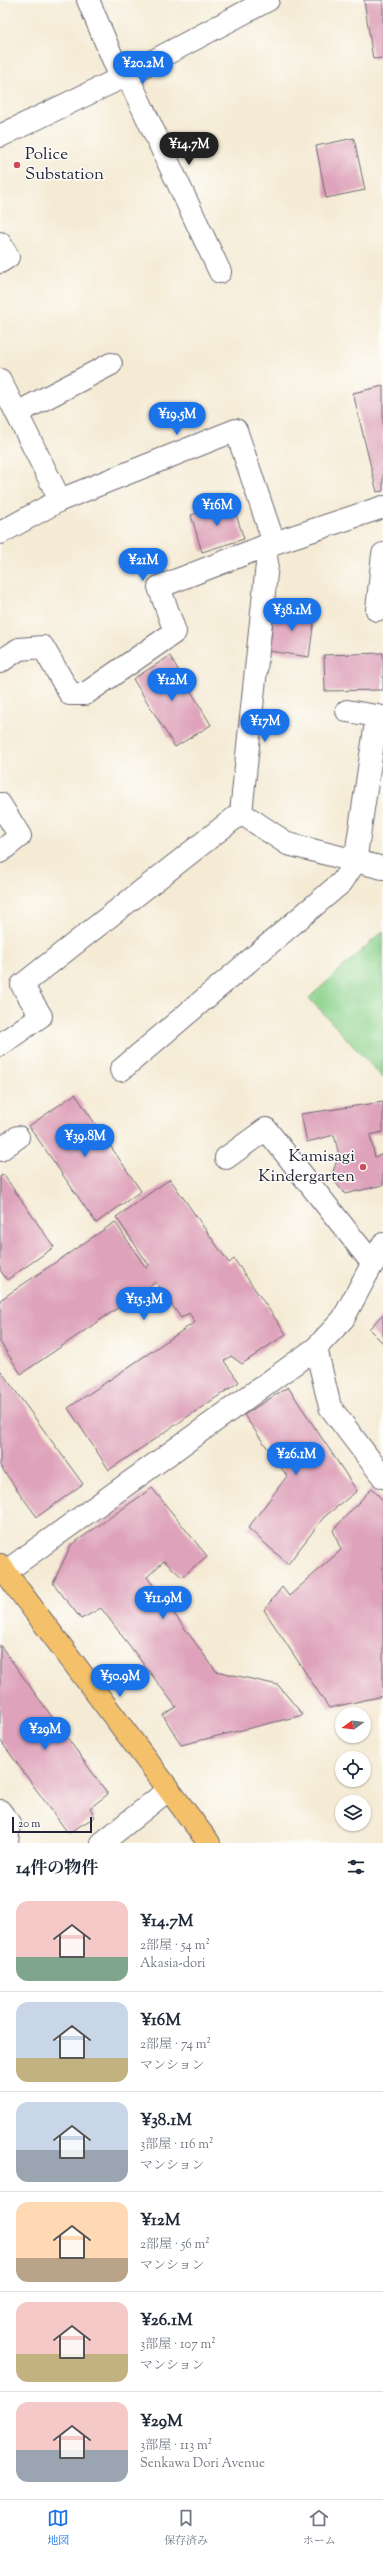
<!DOCTYPE html>
<html lang="ja">
<meta charset="utf-8">
<style>
:root{--surface:#fff;--page:#f6f6f7;--text:#1f2937;--muted:#747a83;--line:#e0e1e3;--accent:#1a73e8}
body{margin:0;font-family:"Sorts Mill Goudy","Noto Serif JP",serif;background:var(--page);color:var(--text);height:100vh;display:flex;flex-direction:column;font-size:15px;white-space:nowrap}
*{box-sizing:border-box;margin:0}
p{font-size:13px;color:var(--muted)}
.icon{flex:none;width:22px;height:22px;fill:none;stroke:currentColor;stroke-width:2;stroke-linecap:round;stroke-linejoin:round}
.map{position:relative;height:1843px;overflow:hidden}
.details{display:flex;flex-direction:column;background:var(--surface);flex:1}
.details>*{flex:none}
.needle{width:26px;rotate:255deg}
.controls{position:absolute;left:335px;top:1707px;display:grid;gap:8px}
.controls a{display:grid;place-items:center;width:36px;height:36px;border-radius:50%;background:var(--surface);box-shadow:0 1px 3px #0004;font-size:20px}
.scale{position:absolute;left:12px;bottom:10px;width:80px;box-sizing:border-box;padding-left:4px;border:2px solid #22223b;border-top:0;font-size:11px;line-height:14px;white-space:nowrap;color:#22223b;-webkit-text-stroke:3px #fdfcf7;paint-order:stroke}
.price{position:absolute;translate:-50% -34px;padding:0 9px;border-radius:14px;background:var(--accent);color:#fff;font-size:13px;line-height:26px;filter:drop-shadow(0 1px 2px #0008)}
.price::after{content:'';position:absolute;left:50%;top:24px;width:12px;height:9px;margin-left:-6px;background:inherit;clip-path:polygon(0 0,100% 0,50% 100%)}
.price.current{background:#222;color:#fff}
ul{padding:0;list-style:none}
li{display:flex;align-items:center;gap:12px;height:100px;padding:0 16px}
li+li{border-top:1px solid var(--line)}
li span{display:grid;place-items:center;flex:none;width:112px;height:80px;border-radius:12px;color:#555}
li>.icon{margin-inline-start:auto}
span .icon{width:48px;height:48px;fill:#fffc;stroke-width:1}
li b{font-size:17px}
h2{display:flex;justify-content:space-between;align-items:center;height:48px;padding:0 16px;font-size:17px}
.tabs{display:flex;justify-content:space-around;align-items:center;height:56px;border-top:1px solid var(--line);background:var(--surface);font-size:11px;color:var(--muted)}
.tabs a{display:grid;justify-items:center;gap:2px}
.tabs .current{color:var(--accent)}
.map>svg:first-child{display:block}
.green{fill:#8dd38d;stroke:#587a64}
.building{fill:#dea2ba}
.lines{fill:none;stroke-linecap:round;stroke-linejoin:round}
.minor-casing{stroke:#6c6871;stroke-width:24}
.major-casing{stroke:#6c6871;stroke-width:24}
.minor{stroke:#fff;stroke-width:22}
.major{stroke:#f4c16a;stroke-width:22}
.poi-dot{fill:#d1495b;stroke:#fdfcf7;stroke-width:1.5}
.labels{text-anchor:middle;dominant-baseline:central;stroke-width:3;stroke-linejoin:round;paint-order:stroke}
.poi-label{font-size:17px;fill:#22223b;stroke:#fdfcf7;text-anchor:start}
</style>
<div class="map">
<svg width="383" height="1843" viewBox="0 0 383 1843">
<rect width="100%" height="100%" fill="#fdfcf7"/>
<filter id="ink" filterUnits="userSpaceOnUse"><feTurbulence type="fractalNoise" baseFrequency=".025" numOctaves="2"/><feDisplacementMap in="SourceGraphic" scale="8" xChannelSelector="R" yChannelSelector="G"/><feConvolveMatrix kernelMatrix="1 2 1 2 8 2 1 2 1" color-interpolation-filters="sRGB"/></filter>
<filter id="wash" filterUnits="userSpaceOnUse"><feTurbulence type="fractalNoise" baseFrequency=".012" numOctaves="4" result="noise"/><feDisplacementMap in="SourceGraphic" scale="16" xChannelSelector="R" yChannelSelector="G"/><feGaussianBlur stdDeviation="0.9" result="paint"/><feColorMatrix in="noise" values="0 0 0 0 0 0 0 0 0 0 0 0 0 0 0 0 0 1.4 0 .05"/><feComposite in="paint" operator="in"/></filter>
<g filter="url(#wash)">
<rect width="100%" height="100%" fill="#f5ebd5"/>
<!-- green -->
<path class="green" d="M383,931V1078L309,998Z"/>
<g id="blocks">
<!-- building -->
<g class="building">
<path d="M364,0H383V58L373,59Z"/>
<path d="M354,138L365,190L326,198L316,146Z"/>
<path d="M383,386V491L377,492L353,393Z"/>
<path d="M232,502L244,539L202,552L191,515Z"/>
<path d="M275,607L315,613L309,657L269,651Z"/>
<path d="M383,653V690L325,691L324,655Z"/>
<path d="M170,656L211,725L175,747L133,679Z"/>
<path d="M75,1094L141,1191L96,1223L29,1126Z"/>
<path d="M383,1102V1132L370,1135L375,1157L383,1154V1185L345,1194L331,1177L339,1155L334,1135L307,1142L301,1114Z"/>
<path d="M3,1174L54,1247L7,1280L0,1270V1177Z"/>
<path d="M170,1179L229,1263L234,1259L286,1334L242,1364L231,1356L224,1361L239,1382L109,1470L68,1408L195,1322L189,1313L181,1318L156,1282L21,1374L0,1342V1300L115,1222L146,1268L149,1265L116,1217Z"/>
<path d="M383,1314V1343L369,1329Z"/>
<path d="M0,1370L83,1484L37,1517L0,1466Z"/>
<path d="M288,1387L357,1491L324,1517L288,1564L248,1528L287,1476L244,1415Z"/>
<path d="M152,1488L207,1556L182,1577L164,1561L147,1577L216,1671L278,1685L303,1715L181,1745L163,1715L176,1707L101,1608L81,1619L53,1583L71,1545Z"/>
<path d="M372,1488L383,1501V1696L329,1708L264,1610L282,1587L289,1596L341,1550L333,1530Z"/>
<path d="M0,1645L108,1794L90,1808L95,1817L68,1833L0,1740Z"/>
</g>
</g>
</g>
<g filter="url(#ink)">
<use href="#blocks" fill-opacity="0" stroke="#6c6871" stroke-width="1"/>
<g class="lines">
<!-- minor casing -->
<g class="minor-casing">
<g id="minor">
<path d="M88,0L121,78"/>
<path d="M127,75L220,272"/>
<path d="M0,136L121,78L268,0"/>
<path d="M0,243L8,257L0,262"/>
<path d="M0,380L60,500"/>
<path d="M17,413L111,364"/>
<path d="M0,533L60,500L236,430L274,543"/>
<path d="M265,546L267,564L241,813L288,844L383,868"/>
<path d="M377,610L383,554"/>
<path d="M0,662L19,649L43,647L70,694H85L175,632L159,587L265,546L383,507"/>
<path d="M347,711L383,717"/>
<path d="M0,804L20,836L0,852"/>
<path d="M0,1045L41,1016L22,985L241,813"/>
<path d="M121,1070L342,882L355,862L377,716"/>
<path d="M0,1150L18,1137"/>
<path d="M226,1158L266,1129L373,1264"/>
<path d="M316,1348L330,1407L383,1477"/>
<path d="M5,1572L316,1348L343,1319L383,1244"/>
<path d="M0,1811L9,1823L7,1843"/>
<path d="M102,1843L168,1790"/>
</g>
</g>
<!-- major casing -->
<g class="major-casing">
<path id="major" d="M0,1565L209,1843"/>
</g>
<!-- minor -->
<use href="#minor" class="minor"/>
<!-- major -->
<use href="#major" class="major"/>
</g>
</g>
<!-- markers -->
<g class="poi-dot">
<circle cx="17" cy="165" r="4"/>
<circle cx="363" cy="1167" r="4"/>
</g>
<g class="labels">
<!-- poi labels -->
<g class="poi-label">
<text x="25" y="155">Police<tspan x="25" dy="20">Substation</tspan></text>
<text x="355" y="1157" text-anchor="end">Kamisagi<tspan x="355" dy="20">Kindergarten</tspan></text>
</g>
</g>
</svg>
<div class="controls">
<a><svg class="needle" viewBox="-14 -14 28 28"><path d="M0-13l5 13h-10z" fill="#e53935"/><path d="M0 13l5-13h-10z" fill="#747a83"/></svg></a>
<a><svg class="icon" aria-label="locate" viewBox="0 0 24 24"><circle cx="12" cy="12" r="6"/><path d="M12 2v4M12 18v4M2 12h4M18 12h4"/></svg></a>
<a><svg class="icon" aria-label="layers" viewBox="0 0 24 24"><path d="M12 4l9 5-9 5-9-5zM3 14l9 5 9-5"/></svg></a>
</div>
<div class="scale">20 m</div>
<b class="price" style="left:143px;top:85px">¥20.2M</b>
<b class="price current" style="left:189px;top:166px">¥14.7M</b>
<b class="price" style="left:177px;top:436px">¥19.5M</b>
<b class="price" style="left:217px;top:527px">¥16M</b>
<b class="price" style="left:143px;top:582px">¥21M</b>
<b class="price" style="left:292px;top:632px">¥38.1M</b>
<b class="price" style="left:172px;top:702px">¥12M</b>
<b class="price" style="left:265px;top:743px">¥17M</b>
<b class="price" style="left:85px;top:1158px">¥39.8M</b>
<b class="price" style="left:144px;top:1321px">¥15.3M</b>
<b class="price" style="left:296px;top:1476px">¥26.1M</b>
<b class="price" style="left:163px;top:1620px">¥11.9M</b>
<b class="price" style="left:120px;top:1698px">¥50.9M</b>
<b class="price" style="left:45px;top:1751px">¥29M</b>
</div>
<section class="details">
<h2>14件の物件<svg class="icon" aria-label="filters" viewBox="0 0 24 24"><path d="M4 7h16M4 17h16"/><circle cx="9" cy="7" r="2"/><circle cx="15" cy="17" r="2"/></svg></h2>
<ul>
<li><span style="background:linear-gradient(#f6c9c9 70%,#7fa58c 0)"><svg class="icon" aria-label="home" viewBox="0 0 24 24"><path d="M3 11l9-7 9 7M6 9v11h12V9"/></svg></span><div><b>¥14.7M</b><p>2部屋 · 54 m²</p><p>Akasia-dori</p></div></li>
<li><span style="background:linear-gradient(#c9d6e8 70%,#c2b280 0)"><svg class="icon" aria-label="home" viewBox="0 0 24 24"><path d="M3 11l9-7 9 7M6 9v11h12V9"/></svg></span><div><b>¥16M</b><p>2部屋 · 74 m²</p><p>マンション</p></div></li>
<li><span style="background:linear-gradient(#c9d6e8 60%,#9aa5b1 0)"><svg class="icon" aria-label="home" viewBox="0 0 24 24"><path d="M3 11l9-7 9 7M6 9v11h12V9"/></svg></span><div><b>¥38.1M</b><p>3部屋 · 116 m²</p><p>マンション</p></div></li>
<li><span style="background:linear-gradient(#ffd9b3 70%,#b9a48a 0)"><svg class="icon" aria-label="home" viewBox="0 0 24 24"><path d="M3 11l9-7 9 7M6 9v11h12V9"/></svg></span><div><b>¥12M</b><p>2部屋 · 56 m²</p><p>マンション</p></div></li>
<li><span style="background:linear-gradient(#f6c9c9 65%,#c2b280 0)"><svg class="icon" aria-label="home" viewBox="0 0 24 24"><path d="M3 11l9-7 9 7M6 9v11h12V9"/></svg></span><div><b>¥26.1M</b><p>3部屋 · 107 m²</p><p>マンション</p></div></li>
<li><span style="background:linear-gradient(#f6c9c9 60%,#9aa5b1 0)"><svg class="icon" aria-label="home" viewBox="0 0 24 24"><path d="M3 11l9-7 9 7M6 9v11h12V9"/></svg></span><div><b>¥29M</b><p>3部屋 · 113 m²</p><p>Senkawa Dori Avenue</p></div></li>
</ul>
</section>
<nav class="tabs">
<a class="current"><svg class="icon" aria-label="map" viewBox="0 0 24 24"><path d="M3 6l6-2 6 2 6-2v14l-6 2-6-2-6 2zM9 4v14M15 6v14"/></svg>地図</a>
<a><svg class="icon" aria-label="saved" viewBox="0 0 24 24"><path d="M7 4h10v16l-5-4-5 4z"/></svg>保存済み</a>
<a><svg class="icon" aria-label="home" viewBox="0 0 24 24"><path d="M3 11l9-7 9 7M6 9v11h12V9"/></svg>ホーム</a>
</nav>
